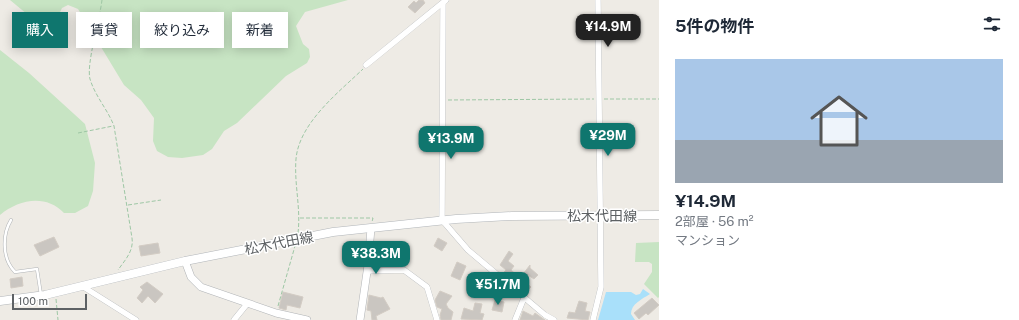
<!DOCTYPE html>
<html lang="ja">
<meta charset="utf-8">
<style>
:root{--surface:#fff;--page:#f2f2f3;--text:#1f2937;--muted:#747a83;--accent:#0f766e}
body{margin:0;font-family:"Public Sans","Noto Sans JP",sans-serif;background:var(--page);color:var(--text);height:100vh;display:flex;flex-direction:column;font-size:15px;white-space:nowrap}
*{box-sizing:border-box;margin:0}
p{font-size:13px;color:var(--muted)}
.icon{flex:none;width:22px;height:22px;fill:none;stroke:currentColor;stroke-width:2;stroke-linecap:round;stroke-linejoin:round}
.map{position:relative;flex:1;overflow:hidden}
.details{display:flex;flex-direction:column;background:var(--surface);width:360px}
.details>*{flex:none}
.hud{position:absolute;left:12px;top:12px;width:380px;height:36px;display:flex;gap:8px}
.scale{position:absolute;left:12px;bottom:10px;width:75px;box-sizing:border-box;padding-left:4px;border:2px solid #5d6164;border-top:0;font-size:11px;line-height:14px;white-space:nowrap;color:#5d6164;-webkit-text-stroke:3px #fff;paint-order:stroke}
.price{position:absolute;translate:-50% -34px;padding:0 9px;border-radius:8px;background:var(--accent);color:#fff;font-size:13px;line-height:26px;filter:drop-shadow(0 1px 2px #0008)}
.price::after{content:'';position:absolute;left:50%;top:24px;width:12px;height:9px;margin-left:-6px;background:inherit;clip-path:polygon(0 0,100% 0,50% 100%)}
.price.current{background:#222;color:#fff}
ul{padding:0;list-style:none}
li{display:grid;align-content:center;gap:8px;height:212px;padding:0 16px}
li span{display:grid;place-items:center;height:124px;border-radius:0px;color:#555}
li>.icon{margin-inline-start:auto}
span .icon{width:72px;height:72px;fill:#fffc;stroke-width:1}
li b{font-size:17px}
h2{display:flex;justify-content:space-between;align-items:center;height:48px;padding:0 16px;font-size:17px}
.chip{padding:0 14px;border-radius:0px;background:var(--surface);box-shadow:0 2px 10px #0003;font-size:14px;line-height:36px}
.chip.current{background:var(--accent);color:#fff}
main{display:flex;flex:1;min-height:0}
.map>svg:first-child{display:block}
.green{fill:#c7e4c3}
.water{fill:#a9e0fa}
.building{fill:#cac6c1;stroke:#d3ccc4}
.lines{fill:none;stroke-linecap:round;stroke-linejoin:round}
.service-casing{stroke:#b0b3b6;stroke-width:3.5}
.minor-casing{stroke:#b0b3b6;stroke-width:6}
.tertiary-casing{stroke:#b0b3b6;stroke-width:8}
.secondary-casing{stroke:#b1b5b9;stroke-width:9}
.path{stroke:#9ec7a5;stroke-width:1;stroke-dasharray:4 2;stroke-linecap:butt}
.service{stroke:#fff;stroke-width:2.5}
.minor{stroke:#fff;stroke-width:5.5}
.tertiary{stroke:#fff;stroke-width:7}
.secondary{stroke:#fff;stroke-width:8}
.labels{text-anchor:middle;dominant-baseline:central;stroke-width:3;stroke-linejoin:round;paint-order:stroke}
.street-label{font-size:14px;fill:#5d6164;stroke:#fff}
</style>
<main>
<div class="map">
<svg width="659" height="320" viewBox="0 0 659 320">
<rect width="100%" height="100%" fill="#eeebe5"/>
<!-- green -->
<g class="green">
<path d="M10,0H348L305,12L296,26L303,44L309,49L310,57L307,63L286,76L237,123L224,131L212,149L203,155L182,158L168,157L157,151L153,141L154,118L141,100L124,85L78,9L68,5L62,8L53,27L45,29Z"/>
<path d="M0,50L29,73L85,124L95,163L93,191L88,206L75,213H64C46,194 19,199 0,215Z"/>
<path d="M659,242V297L658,298L644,284L652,272V264L649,262H635L636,243Z"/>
</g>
<!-- water -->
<path class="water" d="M643,289L650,294C642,299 631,304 631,314L635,320H598L606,292H631L636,295L640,294Z"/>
<!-- building -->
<g class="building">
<path d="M419,0H423L425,3L415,13L408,7L414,1L416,3Z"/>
<path d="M54,237L59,247L40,256L34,245Z"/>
<path d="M438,238L447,243L442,251L434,246Z"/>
<path d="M158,243L160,253L141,256L139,246Z"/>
<path d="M509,251L513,254L508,261L514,266L511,270L520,278L530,265V268L538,275L534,279L528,275L526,283L531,287L526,292L514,284L517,281L508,273L506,275L503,273L506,270L500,265Z"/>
<path d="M457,262L466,266L460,280L451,276Z"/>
<path d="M22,277L23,286L11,288L10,279Z"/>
<path d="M147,282L163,294L155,303L148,296L142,303L137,298L143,290L140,287Z"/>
<path d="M440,291L452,296L446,304L448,308L453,312L451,320H441L440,315L442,309L437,307L435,300Z"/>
<path d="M283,292L303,297L300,308L287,305L286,310L279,308Z"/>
<path d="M369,295L381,298L383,297L390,309L376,316L377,320H372L371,311L367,310Z"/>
<path d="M652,298L659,305L648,315L646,313L639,319L634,313Z"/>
<path d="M495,300L504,302L502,312L492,310Z"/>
<path d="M579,301L587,303L585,311L590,312L588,320L567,318L569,312L575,313Z"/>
<path d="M475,303L482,304L480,313L484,314L482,320L461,319L464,308L473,311Z"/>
<path d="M523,311L533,316L535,313L545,320H520Z"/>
</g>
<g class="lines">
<!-- service casing -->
<g class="service-casing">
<path id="service" d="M11,220C2,235 2,259 15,272L37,269L41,295"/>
</g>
<!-- minor casing -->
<g class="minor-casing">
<g id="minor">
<path d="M443,4L442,220L468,250L545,315L554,320"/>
<path d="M366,65L446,0"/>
<path d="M367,271L404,270L427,287L437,320"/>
<path d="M82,286L136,320"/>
<path d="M234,320L247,304"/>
<path d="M515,320L524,298"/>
<path d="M593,320L601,287L598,0"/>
</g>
</g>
<!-- tertiary casing -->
<g class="tertiary-casing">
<g id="tertiary">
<path d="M185,261L191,277L201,287L276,313L307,320"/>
<path d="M360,320L368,265L371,228"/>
</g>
</g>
<!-- secondary casing -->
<g class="secondary-casing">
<path id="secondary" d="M0,301L45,295L185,261L333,232L456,219L512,216L659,215"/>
</g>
<!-- path -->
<g class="path">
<path d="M102,0C100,18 86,65 90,79C95,96 108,110 114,126L132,238C134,251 125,260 118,270"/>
<path d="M604,99H659"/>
<path d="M448,100L594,99"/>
<path d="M78,133L113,126"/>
<path d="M128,205L161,200"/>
<path d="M300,218H373L372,222"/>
<path d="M298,233C301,208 294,184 296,159C299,123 339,92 363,69"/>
<path d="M56,299L58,320"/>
<path d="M278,306L295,246"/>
</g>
<!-- service -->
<use href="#service" class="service"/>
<!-- minor -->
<use href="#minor" class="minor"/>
<!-- tertiary -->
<use href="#tertiary" class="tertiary"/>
<!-- secondary -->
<use href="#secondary" class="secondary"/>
</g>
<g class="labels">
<!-- street labels -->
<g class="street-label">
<text x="602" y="216">松木代田線</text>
<text transform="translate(279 243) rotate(-11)">松木代田線</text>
</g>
</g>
</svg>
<div class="scale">100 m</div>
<b class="price current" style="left:608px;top:48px">¥14.9M</b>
<b class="price" style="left:608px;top:157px">¥29M</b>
<b class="price" style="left:451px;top:160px">¥13.9M</b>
<b class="price" style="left:376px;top:275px">¥38.3M</b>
<b class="price" style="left:498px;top:306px">¥51.7M</b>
<div class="hud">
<a class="chip current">購入</a>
<a class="chip">賃貸</a>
<a class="chip">絞り込み</a>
<a class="chip">新着</a>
</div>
</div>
<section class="details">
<h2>5件の物件<svg class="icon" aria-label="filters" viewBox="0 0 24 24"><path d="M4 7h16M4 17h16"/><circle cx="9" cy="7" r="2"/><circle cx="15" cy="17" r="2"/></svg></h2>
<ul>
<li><span style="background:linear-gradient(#a9c7e8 65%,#9aa5b1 0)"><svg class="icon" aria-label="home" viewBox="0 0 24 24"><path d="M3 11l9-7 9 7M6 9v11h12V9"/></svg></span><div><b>¥14.9M</b><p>2部屋 · 56 m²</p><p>マンション</p></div></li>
</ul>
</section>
</main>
